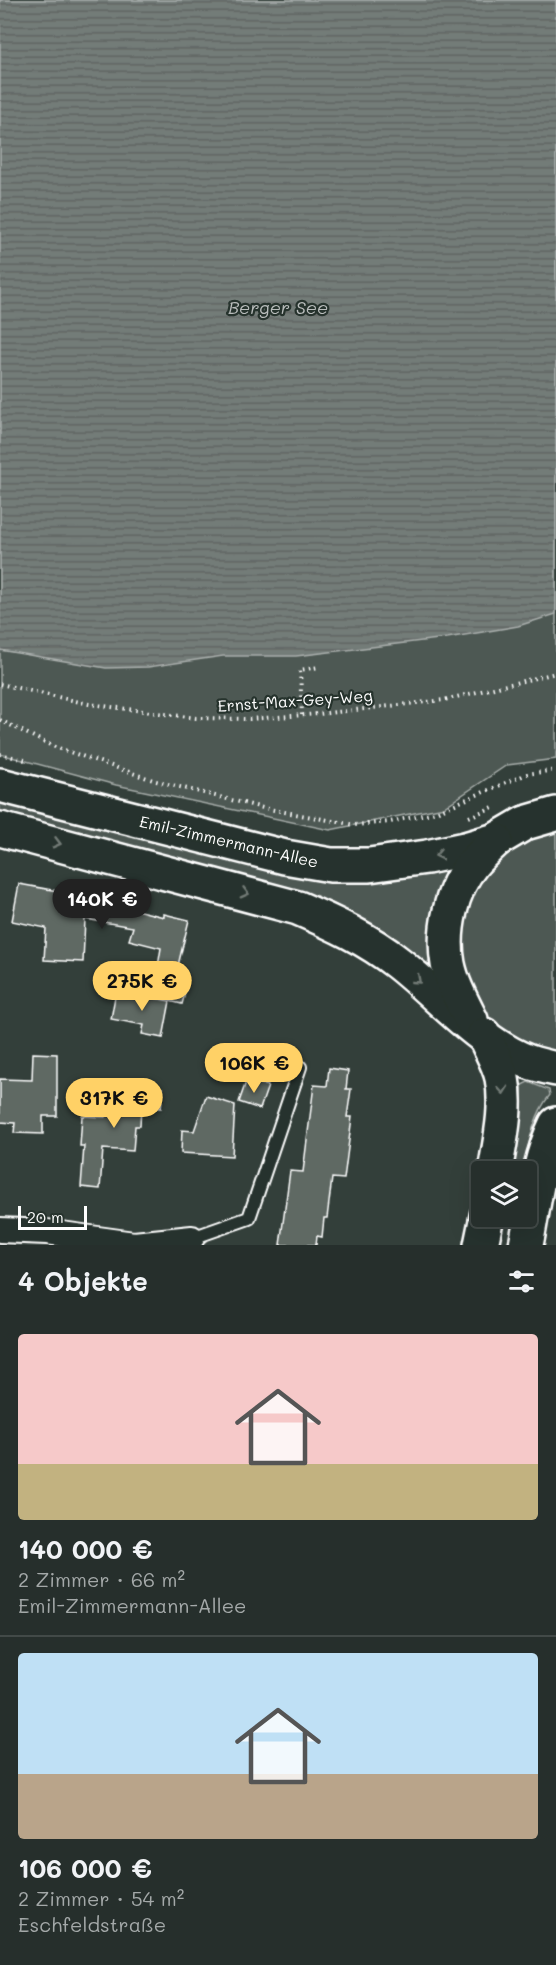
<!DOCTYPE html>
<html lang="de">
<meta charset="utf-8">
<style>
:root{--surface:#262f2c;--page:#2e3734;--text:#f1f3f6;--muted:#a4a9a9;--line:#424a48;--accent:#ffd166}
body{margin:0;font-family:Mali,sans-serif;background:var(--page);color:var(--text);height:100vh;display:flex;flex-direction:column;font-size:22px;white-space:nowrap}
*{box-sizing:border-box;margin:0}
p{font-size:20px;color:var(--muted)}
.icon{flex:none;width:33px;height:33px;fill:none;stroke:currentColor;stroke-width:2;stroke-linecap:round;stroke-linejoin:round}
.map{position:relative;height:1245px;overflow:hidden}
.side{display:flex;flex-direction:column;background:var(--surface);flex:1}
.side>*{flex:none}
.buttons{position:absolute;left:471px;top:1161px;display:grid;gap:12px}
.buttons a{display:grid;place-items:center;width:66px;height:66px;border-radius:6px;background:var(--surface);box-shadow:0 6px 24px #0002,0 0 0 2px var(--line);font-size:30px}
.scale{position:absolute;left:18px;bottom:15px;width:69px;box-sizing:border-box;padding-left:6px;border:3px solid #fff;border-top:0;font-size:16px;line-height:21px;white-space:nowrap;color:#fff;-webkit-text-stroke:4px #26332d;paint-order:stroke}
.price{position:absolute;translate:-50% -51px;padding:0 14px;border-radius:21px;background:var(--accent);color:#111;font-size:20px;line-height:39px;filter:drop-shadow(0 2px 3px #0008)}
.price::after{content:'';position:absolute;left:50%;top:36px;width:18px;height:14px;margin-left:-9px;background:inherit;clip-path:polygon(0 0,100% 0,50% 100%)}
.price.selected{background:#222;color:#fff}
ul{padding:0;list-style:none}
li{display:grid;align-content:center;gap:12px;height:318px;padding:0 18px}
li+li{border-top:2px solid var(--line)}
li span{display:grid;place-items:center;height:186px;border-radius:6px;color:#555}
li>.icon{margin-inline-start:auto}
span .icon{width:108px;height:108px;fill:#fffc;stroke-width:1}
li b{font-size:26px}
h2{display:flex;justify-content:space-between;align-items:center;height:72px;padding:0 18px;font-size:26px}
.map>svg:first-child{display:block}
.green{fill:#4d5853;stroke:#a6aca9;stroke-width:1.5}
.water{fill:url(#water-rules);stroke:#abb0ae;stroke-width:1.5}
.building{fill:#5f6964;stroke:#fff;stroke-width:1.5}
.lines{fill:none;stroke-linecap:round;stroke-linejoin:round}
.lane-casing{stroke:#fff;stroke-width:16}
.street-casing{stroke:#fff;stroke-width:28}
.primary-casing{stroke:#fff;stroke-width:38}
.highway-casing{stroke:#fff;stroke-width:38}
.path{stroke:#fff;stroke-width:4;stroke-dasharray:1.5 4.5;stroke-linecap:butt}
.lane{stroke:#26332d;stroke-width:12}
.street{stroke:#26332d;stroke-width:24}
.primary{stroke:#26332d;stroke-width:33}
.highway{stroke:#26332d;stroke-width:33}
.oneway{stroke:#727a76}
.labels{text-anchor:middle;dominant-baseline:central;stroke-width:4.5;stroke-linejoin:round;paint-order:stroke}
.street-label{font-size:16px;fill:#fff;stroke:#26332d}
.water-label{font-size:18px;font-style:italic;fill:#b9bdbc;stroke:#26332d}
</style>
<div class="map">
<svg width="556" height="1245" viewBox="0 0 556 1245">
<defs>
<pattern id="water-rules" width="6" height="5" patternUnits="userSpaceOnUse" patternTransform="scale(1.5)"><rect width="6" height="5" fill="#737b78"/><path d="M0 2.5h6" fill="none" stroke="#606462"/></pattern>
</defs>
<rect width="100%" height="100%" fill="#333f3a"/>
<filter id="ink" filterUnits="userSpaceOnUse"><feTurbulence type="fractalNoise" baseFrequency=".0167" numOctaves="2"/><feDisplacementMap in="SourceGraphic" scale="12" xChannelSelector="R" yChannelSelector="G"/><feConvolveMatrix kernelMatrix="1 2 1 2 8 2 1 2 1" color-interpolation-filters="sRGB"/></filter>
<g filter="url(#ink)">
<!-- green -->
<g class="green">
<path d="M0,0H556V759L507,765L444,807L330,830L116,785L0,754Z"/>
<path d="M0,797L351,879L384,881L436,870L445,871L430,922V960L426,964L365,921L332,903L0,815Z"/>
<path d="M556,827V1060L498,1033L472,1001L459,963L463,907L487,864L512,843Z"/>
<path d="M528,1082L549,1090L550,1095C533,1115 528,1147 523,1171L510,1172C516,1142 522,1115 522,1085Z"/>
</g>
<!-- water -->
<path class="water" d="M0,0H556V614L518,626L447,638L296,656H223L148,667L106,668L0,650Z"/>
<!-- building -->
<g class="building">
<path d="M19,884L112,901V904L164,917V914L189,920L174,982L187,986L182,1004L153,997L161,948L129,940L133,927L85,919L83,962L44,960L46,928L12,921Z"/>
<path d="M116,991L170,1001L163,1038L142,1034L144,1025L111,1019Z"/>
<path d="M33,1053L57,1054V1116H43V1134L14,1133L15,1123L0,1122V1079L32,1080Z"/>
<path d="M329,1068L348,1071L346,1089H351L347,1117H352L344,1179L332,1178L327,1218H324L322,1237L317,1236L316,1245H280L290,1171L303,1172L314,1085L327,1086Z"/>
<path d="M247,1079L268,1086L260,1109L239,1102Z"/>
<path d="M141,1087L163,1088L161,1108L141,1107L140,1126H135L133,1151L103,1149L100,1189L81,1187L84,1146H80L82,1116L105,1117L108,1090L141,1092Z"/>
<path d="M206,1096L235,1105L232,1156L181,1153L182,1130L194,1131Z"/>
</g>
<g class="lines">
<!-- lane casing -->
<g class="lane-casing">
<path id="lane" d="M193,1243L192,1238L249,1218L300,1067"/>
</g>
<!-- street casing -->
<g class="street-casing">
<path id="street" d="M0,1230L47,1232L134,1244L192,1238"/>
</g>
<!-- primary casing -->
<g class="primary-casing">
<g id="primary">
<path d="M0,785L285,857L331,865H369L427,857L465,849L496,840L525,823L556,814"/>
<path d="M0,829L298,908C333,923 368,939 398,963C439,995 480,1044 529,1062C538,1065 547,1067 556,1069"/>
<path d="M471,1020C462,1002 452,984 448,964C442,931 451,889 473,863C480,855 488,848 496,840"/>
</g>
</g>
<!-- highway casing -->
<g class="highway-casing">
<g id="highway">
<path d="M484,1035C490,1049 499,1064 502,1078C508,1109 500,1141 495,1172"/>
<path d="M481,1245L487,1216"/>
<path d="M526,1245C534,1205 538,1161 556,1124"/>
</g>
</g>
<!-- path -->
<g class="path">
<path d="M0,684L89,704L196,718L249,719L319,714L444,700L556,673"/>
<path d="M302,715L300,670L319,667"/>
<path d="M0,720L52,746L156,781L263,808L355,825L390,822L436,812L527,774L556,770"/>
<path d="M0,754L25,760"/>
<path d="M469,817L496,806"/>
</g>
<!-- lane -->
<use href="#lane" class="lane"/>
<!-- street -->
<use href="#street" class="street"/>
<!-- primary -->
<use href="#primary" class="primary"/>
<!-- highway -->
<use href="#highway" class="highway"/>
</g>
<!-- one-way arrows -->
<defs><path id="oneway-chevron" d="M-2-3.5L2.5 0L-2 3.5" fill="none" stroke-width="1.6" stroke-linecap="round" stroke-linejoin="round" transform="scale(1.5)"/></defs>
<g class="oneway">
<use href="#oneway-chevron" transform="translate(57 843) rotate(15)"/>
<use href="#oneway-chevron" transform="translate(439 855) rotate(168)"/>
<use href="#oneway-chevron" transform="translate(245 893) rotate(15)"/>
<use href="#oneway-chevron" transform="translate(417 980) rotate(41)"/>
<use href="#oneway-chevron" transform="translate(503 1090) rotate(85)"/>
</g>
</g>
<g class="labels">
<!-- street labels -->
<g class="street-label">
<text transform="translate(295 700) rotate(-4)">Ernst-Max-Gey-Weg</text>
<text transform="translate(229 841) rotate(13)">Emil-Zimmermann-Allee</text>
</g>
<!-- water labels -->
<g class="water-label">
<text x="278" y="307">Berger See</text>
</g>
</g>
</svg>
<div class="buttons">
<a><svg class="icon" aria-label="layers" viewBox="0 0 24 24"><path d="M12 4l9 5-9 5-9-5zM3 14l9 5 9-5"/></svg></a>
</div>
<div class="scale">20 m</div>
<b class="price selected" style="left:102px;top:930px">140K €</b>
<b class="price" style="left:142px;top:1012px">275K €</b>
<b class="price" style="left:254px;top:1094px">106K €</b>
<b class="price" style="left:114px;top:1129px">317K €</b>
</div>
<section class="side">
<h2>4 Objekte<svg class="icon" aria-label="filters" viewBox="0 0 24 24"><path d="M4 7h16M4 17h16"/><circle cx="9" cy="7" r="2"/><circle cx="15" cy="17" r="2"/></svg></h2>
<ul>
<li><span style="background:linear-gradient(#f6c9c9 70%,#c2b280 0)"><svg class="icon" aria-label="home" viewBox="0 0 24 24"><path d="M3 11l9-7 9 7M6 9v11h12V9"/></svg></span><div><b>140 000 €</b><p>2 Zimmer · 66 m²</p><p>Emil-Zimmermann-Allee</p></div></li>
<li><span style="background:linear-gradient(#bfe0f5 65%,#b9a48a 0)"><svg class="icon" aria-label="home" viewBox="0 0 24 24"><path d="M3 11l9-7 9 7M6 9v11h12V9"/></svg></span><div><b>106 000 €</b><p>2 Zimmer · 54 m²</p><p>Eschfeldstraße</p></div></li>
</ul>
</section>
